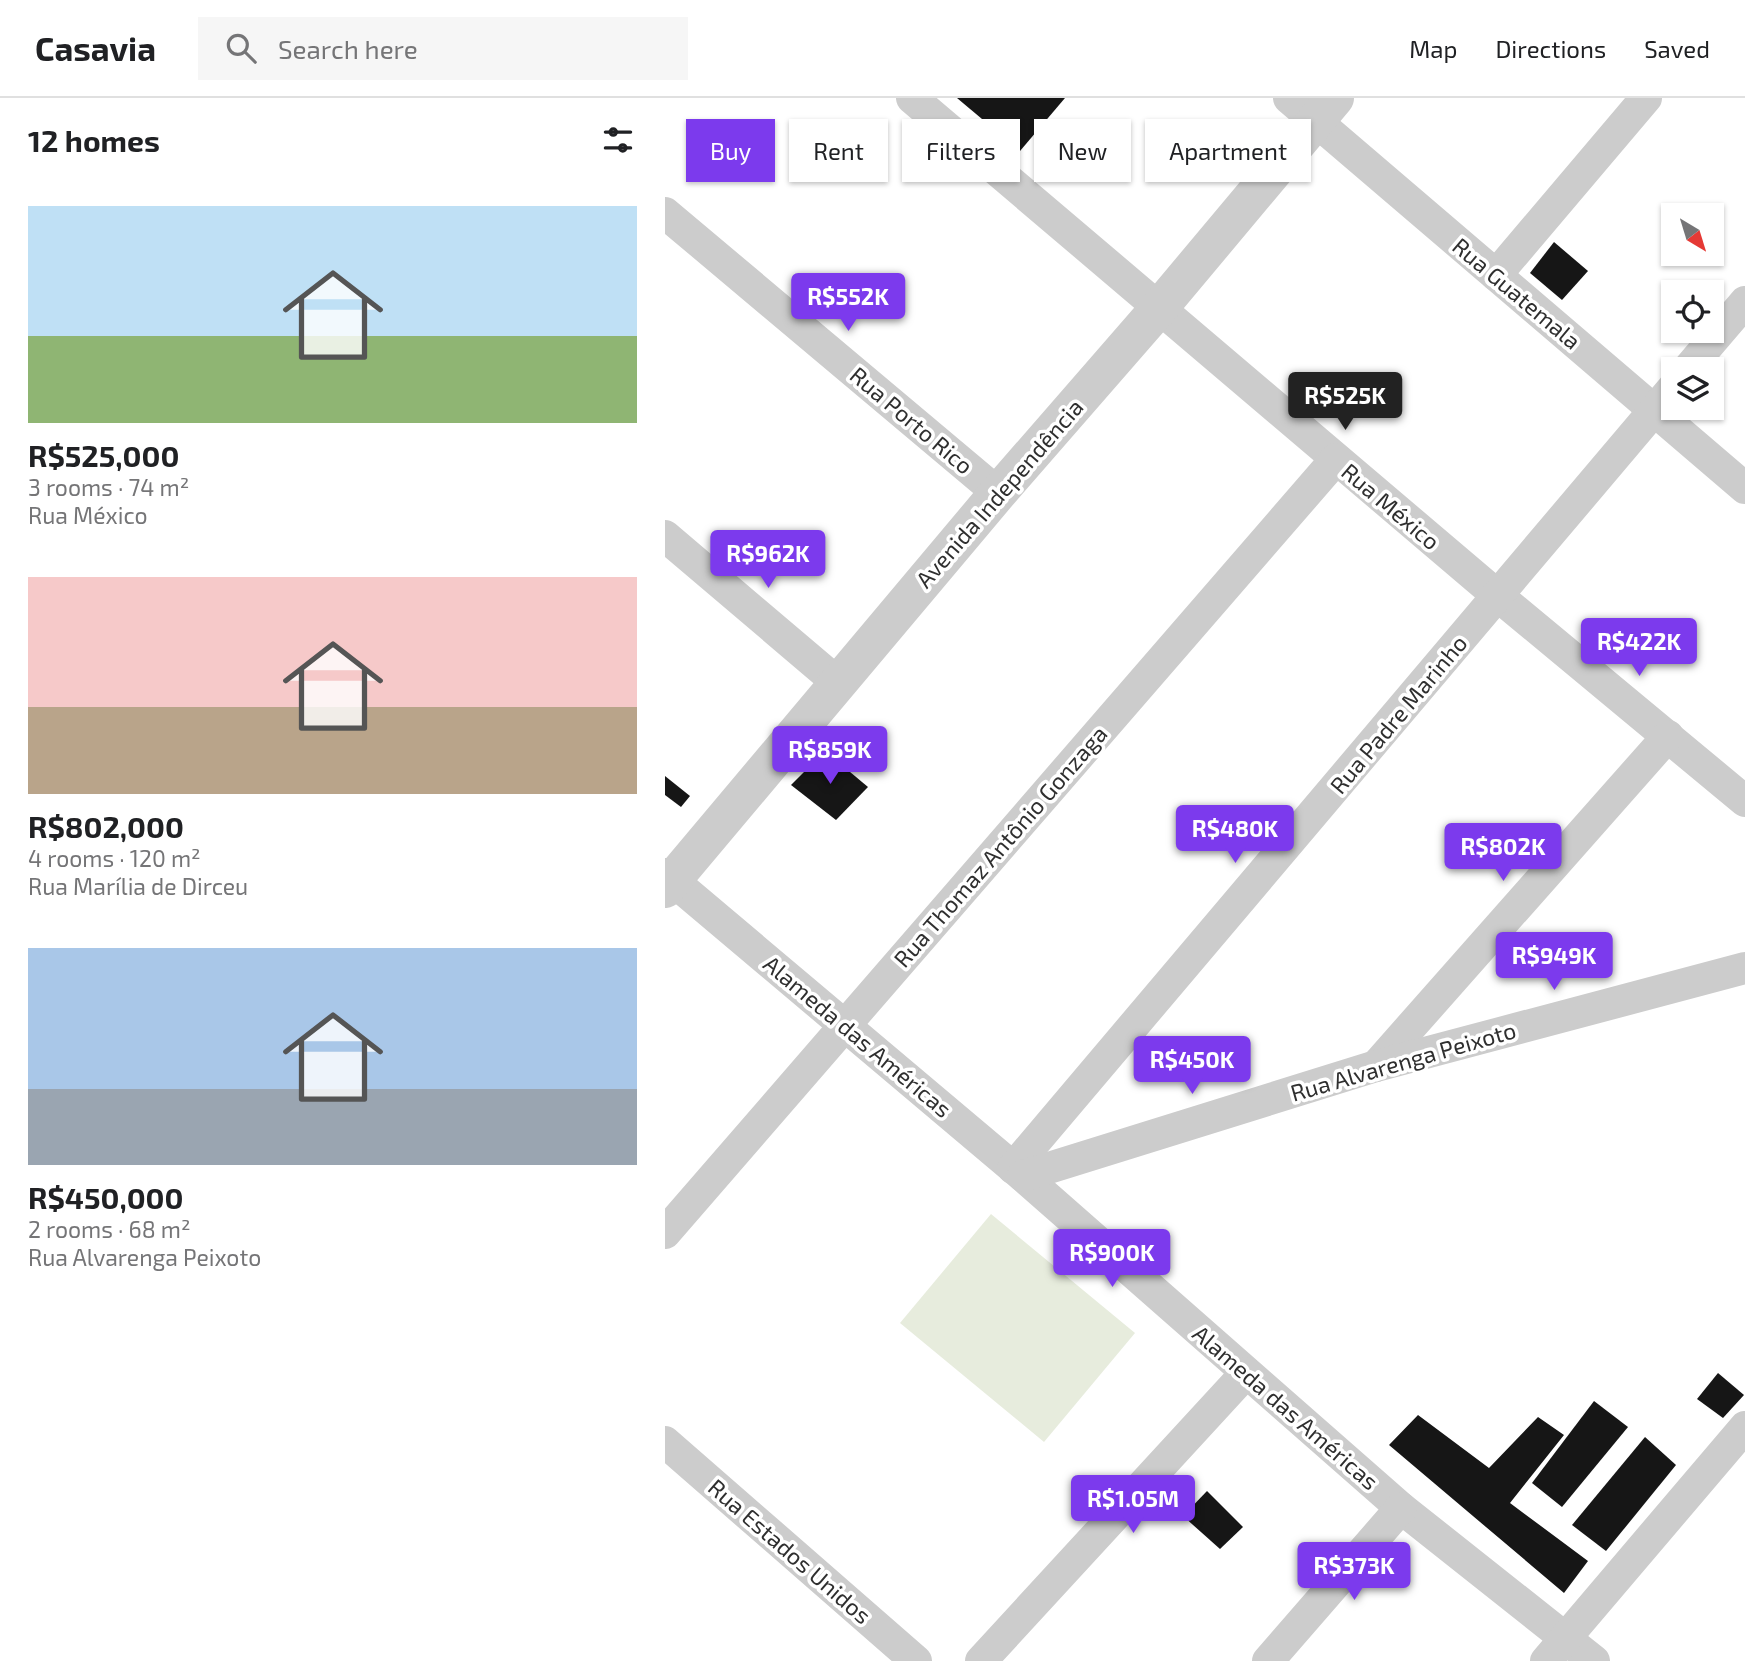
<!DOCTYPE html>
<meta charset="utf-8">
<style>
:root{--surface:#fff;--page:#f6f6f6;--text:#202124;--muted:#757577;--line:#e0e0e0;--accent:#7c3aed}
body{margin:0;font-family:"Exo 2",sans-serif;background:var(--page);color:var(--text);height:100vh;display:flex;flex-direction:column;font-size:26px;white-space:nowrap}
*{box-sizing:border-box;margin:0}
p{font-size:23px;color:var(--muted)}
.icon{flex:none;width:38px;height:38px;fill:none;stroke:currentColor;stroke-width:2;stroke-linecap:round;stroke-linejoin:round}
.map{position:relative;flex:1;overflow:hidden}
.side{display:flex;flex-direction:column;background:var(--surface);width:665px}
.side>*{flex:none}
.guide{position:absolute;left:21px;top:21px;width:665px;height:63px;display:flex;gap:14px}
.needle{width:46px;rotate:142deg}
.controls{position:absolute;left:996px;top:105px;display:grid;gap:14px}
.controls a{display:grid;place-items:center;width:63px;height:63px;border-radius:0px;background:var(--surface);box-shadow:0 2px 5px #0004;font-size:35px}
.price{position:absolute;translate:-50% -60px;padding:0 16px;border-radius:7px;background:var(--accent);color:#fff;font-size:23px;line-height:46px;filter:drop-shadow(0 2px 4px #0008)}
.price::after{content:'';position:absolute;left:50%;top:42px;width:21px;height:16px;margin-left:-10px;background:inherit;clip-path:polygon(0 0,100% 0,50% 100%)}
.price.active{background:#222;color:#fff}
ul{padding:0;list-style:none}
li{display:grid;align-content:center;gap:14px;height:371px;padding:0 28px}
li span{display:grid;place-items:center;height:217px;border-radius:0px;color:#555}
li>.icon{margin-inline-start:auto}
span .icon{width:126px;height:126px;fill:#fffc;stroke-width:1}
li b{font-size:30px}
h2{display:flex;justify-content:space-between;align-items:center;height:84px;padding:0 28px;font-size:30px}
.pill{padding:0 24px;border-radius:0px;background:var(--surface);box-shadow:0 2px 5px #0004;font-size:24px;line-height:63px}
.pill.active{background:var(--accent);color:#fff}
header{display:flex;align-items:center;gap:42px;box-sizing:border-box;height:98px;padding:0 35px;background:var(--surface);border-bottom:2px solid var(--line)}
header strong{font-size:33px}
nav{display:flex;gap:38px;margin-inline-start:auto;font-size:24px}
.search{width:490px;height:63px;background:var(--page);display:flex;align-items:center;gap:18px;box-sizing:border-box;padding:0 24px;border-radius:0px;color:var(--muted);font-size:26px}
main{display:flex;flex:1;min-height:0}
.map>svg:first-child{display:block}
.green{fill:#e7ecdd}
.building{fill:#161616}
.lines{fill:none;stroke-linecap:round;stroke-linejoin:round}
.minor{stroke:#ccc;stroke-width:32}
.tertiary{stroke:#ccc;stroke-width:38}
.labels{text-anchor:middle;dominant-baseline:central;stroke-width:7;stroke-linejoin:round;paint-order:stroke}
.street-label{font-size:23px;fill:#2f2f2f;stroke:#fff}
</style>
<header>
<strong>Casavia</strong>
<div class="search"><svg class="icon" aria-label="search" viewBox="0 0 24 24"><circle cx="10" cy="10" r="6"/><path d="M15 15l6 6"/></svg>Search here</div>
<nav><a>Map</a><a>Directions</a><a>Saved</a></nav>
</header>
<main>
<section class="side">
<h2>12 homes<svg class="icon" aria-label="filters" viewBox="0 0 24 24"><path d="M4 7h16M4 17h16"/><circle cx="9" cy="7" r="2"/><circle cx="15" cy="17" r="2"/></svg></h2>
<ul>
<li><span style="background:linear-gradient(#bfe0f5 60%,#8fb573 0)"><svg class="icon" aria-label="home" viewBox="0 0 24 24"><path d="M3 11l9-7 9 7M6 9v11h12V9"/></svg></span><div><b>R$525,000</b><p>3 rooms · 74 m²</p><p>Rua México</p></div></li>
<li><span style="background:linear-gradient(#f6c9c9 60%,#b9a48a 0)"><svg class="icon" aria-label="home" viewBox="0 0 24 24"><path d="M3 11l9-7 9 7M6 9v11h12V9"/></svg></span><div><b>R$802,000</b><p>4 rooms · 120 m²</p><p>Rua Marília de Dirceu</p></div></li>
<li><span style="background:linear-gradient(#a9c7e8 65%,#9aa5b1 0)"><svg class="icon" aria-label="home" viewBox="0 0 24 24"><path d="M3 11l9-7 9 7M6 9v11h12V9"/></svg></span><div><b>R$450,000</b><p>2 rooms · 68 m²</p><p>Rua Alvarenga Peixoto</p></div></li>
</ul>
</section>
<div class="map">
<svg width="1080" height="1563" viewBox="0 0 1080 1563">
<rect width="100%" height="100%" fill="#fff"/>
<!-- green -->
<path class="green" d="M326,1116L470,1235L379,1344L235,1225Z"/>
<!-- building -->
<g class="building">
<path d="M292,0H400L355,53Z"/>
<path d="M889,144L923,173L897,202L865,175Z"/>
<path d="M160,653L203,689L171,722L126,687Z"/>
<path d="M0,678L25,698L16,709L0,697Z"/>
<path d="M1053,1275L1079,1297L1058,1320L1032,1301Z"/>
<path d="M929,1303L963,1329L897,1409L867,1385Z"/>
<path d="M753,1317L824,1370L873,1319L899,1337L845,1405L923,1463L899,1495L724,1347Z"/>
<path d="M980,1339L1011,1367L941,1453L907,1427Z"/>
<path d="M542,1393L578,1429L555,1451L518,1418Z"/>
</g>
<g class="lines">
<!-- minor -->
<g class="minor">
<path d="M247,0L833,498L1080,703"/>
<path d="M624,0L1080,390"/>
<path d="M0,115L333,395"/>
<path d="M831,177L981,0"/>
<path d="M1023,271L1080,204"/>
<path d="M0,438L173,585"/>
<path d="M0,776L358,1078L736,1410L929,1563"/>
<path d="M711,968L1003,638"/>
<path d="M348,1070L1008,290"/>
<path d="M358,1078L711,968L1080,870"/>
<path d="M0,1135L671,361"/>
<path d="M0,1344L251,1563"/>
<path d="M316,1563L581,1275"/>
<path d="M603,1563L736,1410"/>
<path d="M881,1563L1080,1329"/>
</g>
<!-- tertiary -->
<path class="tertiary" d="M0,791L333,395L495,209L670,0"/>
</g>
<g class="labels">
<!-- street labels -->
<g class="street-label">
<text transform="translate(852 195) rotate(40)">Rua Guatemala</text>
<text transform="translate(247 322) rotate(40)">Rua Porto Rico</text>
<text transform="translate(334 395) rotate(-49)">Avenida Independência</text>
<text transform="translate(726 408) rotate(40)">Rua México</text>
<text transform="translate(733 616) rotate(-50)">Rua Padre Marinho</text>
<text transform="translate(335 748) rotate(-49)">Rua Thomaz Antônio Gonzaga</text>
<text transform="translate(193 938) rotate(40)">Alameda das Américas</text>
<text transform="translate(738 963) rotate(-16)">Rua Alvarenga Peixoto</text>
<text transform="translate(621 1309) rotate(41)">Alameda das Américas</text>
<text transform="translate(125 1453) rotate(41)">Rua Estados Unidos</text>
</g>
</g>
</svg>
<div class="controls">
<a><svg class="needle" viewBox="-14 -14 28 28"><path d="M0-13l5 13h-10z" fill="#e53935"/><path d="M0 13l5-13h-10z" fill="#757577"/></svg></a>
<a><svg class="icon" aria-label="locate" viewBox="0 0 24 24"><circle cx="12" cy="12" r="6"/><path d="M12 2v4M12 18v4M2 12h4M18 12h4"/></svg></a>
<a><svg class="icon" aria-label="layers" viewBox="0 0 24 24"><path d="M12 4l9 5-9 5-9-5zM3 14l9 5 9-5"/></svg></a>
</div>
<b class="price" style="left:183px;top:235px">R$552K</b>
<b class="price active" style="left:680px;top:334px">R$525K</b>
<b class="price" style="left:103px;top:492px">R$962K</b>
<b class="price" style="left:974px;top:580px">R$422K</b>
<b class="price" style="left:165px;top:688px">R$859K</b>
<b class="price" style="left:570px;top:767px">R$480K</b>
<b class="price" style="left:838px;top:785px">R$802K</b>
<b class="price" style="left:889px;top:894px">R$949K</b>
<b class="price" style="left:527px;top:998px">R$450K</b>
<b class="price" style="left:447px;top:1191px">R$900K</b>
<b class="price" style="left:468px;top:1437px">R$1.05M</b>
<b class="price" style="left:689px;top:1504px">R$373K</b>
<div class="guide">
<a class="pill active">Buy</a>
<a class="pill">Rent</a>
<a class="pill">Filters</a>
<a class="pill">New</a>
<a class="pill">Apartment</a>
</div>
</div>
</main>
